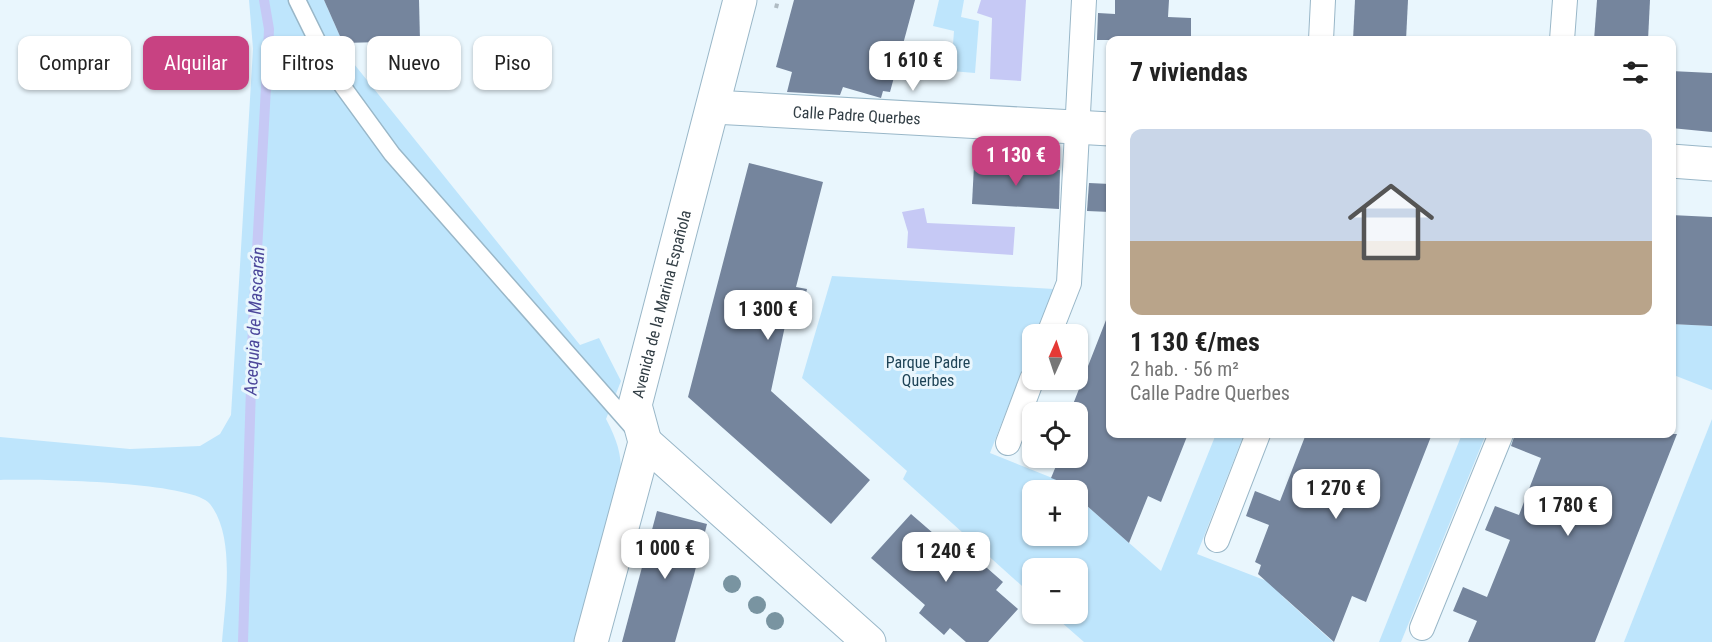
<!DOCTYPE html>
<html lang="es">
<meta charset="utf-8">
<style>
:root{--surface:#fff;--page:#f6f6f6;--text:#222;--muted:#767676;--accent:#c84282}
body{margin:0;font-family:"Roboto Condensed",sans-serif;background:var(--page);color:var(--text);height:100vh;display:flex;flex-direction:column;font-size:22px;white-space:nowrap}
*{box-sizing:border-box;margin:0}
p{font-size:20px;color:var(--muted)}
.icon{flex:none;width:33px;height:33px;fill:none;stroke:currentColor;stroke-width:2;stroke-linecap:round;stroke-linejoin:round}
.map{position:relative;flex:1;overflow:hidden}
.drawer{position:absolute;left:1106px;top:36px;width:570px;height:402px;display:flex;flex-direction:column;background:var(--surface);border-radius:12px;box-shadow:0 2px 4px #0004}
.drawer>*{flex:none}
.top-card{position:absolute;left:18px;top:36px;width:570px;height:54px;display:flex;gap:12px}
.needle{width:39px;rotate:3deg}
.buttons{position:absolute;left:1022px;top:324px;display:grid;gap:12px}
.buttons a{display:grid;place-items:center;width:66px;height:66px;border-radius:12px;background:var(--surface);box-shadow:0 2px 4px #0004;font-size:30px}
.price{position:absolute;translate:-50% -51px;padding:0 14px;border-radius:12px;background:#fff;color:#222;font-size:20px;line-height:39px;filter:drop-shadow(0 2px 3px #0008)}
.price::after{content:'';position:absolute;left:50%;top:36px;width:18px;height:14px;margin-left:-9px;background:inherit;clip-path:polygon(0 0,100% 0,50% 100%)}
.price.selected{background:var(--accent);color:#fff}
ul{padding:0;list-style:none}
li{display:grid;align-content:center;gap:12px;height:318px;padding:0 24px}
li span{display:grid;place-items:center;height:186px;border-radius:12px;color:#555}
li>.icon{margin-inline-start:auto}
span .icon{width:108px;height:108px;fill:#fffc;stroke-width:1}
li b{font-size:26px}
h2{display:flex;justify-content:space-between;align-items:center;height:72px;padding:0 24px;font-size:26px}
.pill{padding:0 21px;border-radius:12px;background:var(--surface);box-shadow:0 2px 4px #0004;font-size:21px;line-height:54px}
.pill.selected{background:var(--accent);color:#fff}
.map>svg:first-child{display:block}
.green{fill:#bee5fc;fill-rule:evenodd}
.water{fill:#c6c9f5}
.lines{fill:none;stroke-linecap:round;stroke-linejoin:round}
.stream{stroke:#c6c9f5;stroke-width:10}
.building{fill:#75859d}
.service-casing{stroke:#99b7c8;stroke-width:19}
.pedestrian-casing{stroke:#99b7c8;stroke-width:26}
.minor-casing{stroke:#99b7c8;stroke-width:35}
.path{stroke:#b0bcc3;stroke-width:4;stroke-dasharray:4.5 4.5;stroke-linecap:butt}
.service{stroke:#fff;stroke-width:16}
.pedestrian{stroke:#fff;stroke-width:24}
.minor{stroke:#fff;stroke-width:33}
.tree{fill:#7994a1}
.labels{text-anchor:middle;dominant-baseline:central;stroke-width:6;stroke-linejoin:round;paint-order:stroke}
.street-label{font-size:16px;fill:#323e45;stroke:#e9f6fd}
.park-label{font-size:16px;fill:#1e4356;stroke:#e9f6fd}
.water-label{font-size:18px;font-style:italic;fill:#4c479b;stroke:#e9f6fd}
</style>
<div class="map">
<svg width="1712" height="642" viewBox="0 0 1712 642">
<rect width="100%" height="100%" fill="#e9f6fd"/>
<!-- green -->
<g class="green">
<path d="M249,0H324L350,59L580,345L599,338L621,381L606,419C619,444 622,456 621,484L579,642H222C225,603 236,537 210,504C192,481 34,479 0,480V437L130,449L200,446L220,434L231,415L253,49Z"/>
<path d="M939,0H964L961,17L979,21L975,73L951,71L954,31L933,26Z"/>
<path d="M832,276L1054,289L1036,334H1032V345L990,453L1080,489L1077,497L1161,571L1216,434H1244L1197,554L1285,588L1282,596L1333,642H1084L1052,614H1077V568H1032V595L903,479L907,471L802,378ZM1032,490H1077V536H1032Z"/>
<path d="M1671,324L1712,326V390L1671,374Z"/>
<path d="M1712,419V642H1624Z"/>
<path d="M1462,434H1486L1401,642H1379Z"/>
</g>
<!-- water -->
<g class="water">
<path d="M981,0H1026L1021,81L990,79L992,18L977,13Z"/>
<path d="M924,208L927,223L1015,227L1013,255L907,248L908,232L902,212Z"/>
</g>
<g class="lines">
<!-- stream -->
<path class="stream" d="M243,642L253,324L268,51L269,29L264,0"/>
</g>
<!-- building -->
<g class="building">
<path d="M324,0H419L420,41L343,43Z"/>
<path d="M794,0H915L890,92L883,91L881,98L843,87L840,95L787,92L792,72L776,67Z"/>
<path d="M1115,0H1169L1168,17L1191,18V40H1097L1098,13L1115,14Z"/>
<path d="M1355,0H1408L1406,40H1353Z"/>
<path d="M1597,0H1650L1648,40H1594Z"/>
<path d="M1671,71L1712,73V132L1671,128Z"/>
<path d="M749,163L823,182L796,287L807,289L797,329L785,326L771,391L870,480L831,524L688,397Z"/>
<path d="M974,165L1060,170L1059,209L972,204Z"/>
<path d="M1089,183L1110,184V212L1087,211Z"/>
<path d="M1671,215L1712,217V326L1671,324Z"/>
<path d="M1108,315H1110V434H1188L1161,502L1148,496L1129,543L1077,497L1080,489L1051,478L1056,466L1049,463L1051,458H1077V412H1070Z"/>
<path d="M1306,434H1432L1366,602L1352,596L1334,642L1258,574L1261,565L1255,562L1269,525L1246,516L1255,491L1280,501Z"/>
<path d="M1515,434H1677L1595,642H1468L1477,621L1453,611L1463,587L1487,597L1510,540L1485,530L1495,506L1519,515L1541,458L1511,446Z"/>
<path d="M657,511L707,524L694,575L675,642H622Z"/>
<path d="M911,514L956,553L962,546L1003,582L996,590L1018,609L988,642H966L950,628L944,635L919,613L925,605L871,558Z"/>
</g>
<g class="lines">
<!-- service casing -->
<g class="service-casing">
<path id="service" d="M297,0L333,73L392,154L635,430"/>
</g>
<!-- pedestrian casing -->
<g class="pedestrian-casing">
<g id="pedestrian">
<path d="M1321,40L1323,0"/>
<path d="M1562,40L1565,0"/>
<path d="M1049,334L1069,283L1084,0"/>
<path d="M1008,443L1032,379"/>
<path d="M1217,540L1258,434"/>
<path d="M1422,628L1501,434"/>
</g>
</g>
<!-- minor casing -->
<g class="minor-casing">
<g id="minor">
<path id="s1" d="M713,107L1110,129"/>
<path d="M1671,161L1712,164"/>
<path d="M645,442L869,642"/>
<path id="s2" d="M591,642L645,442L635,405L740,0"/>
</g>
</g>
<!-- path -->
<path class="path" d="M776,8L778,0"/>
<!-- service -->
<use href="#service" class="service"/>
<!-- pedestrian -->
<use href="#pedestrian" class="pedestrian"/>
<!-- minor -->
<use href="#minor" class="minor"/>
</g>
<!-- trees -->
<g class="tree">
<circle cx="732" cy="584" r="9"/>
<circle cx="757" cy="605" r="9"/>
<circle cx="775" cy="621" r="9"/>
</g>
<g class="labels">
<!-- street labels -->
<g class="street-label">
<text stroke="none"><textPath href="#s1" startOffset="144">Calle Padre Querbes</textPath></text>
<text stroke="none"><textPath href="#s2" startOffset="350">Avenida de la Marina Española</textPath></text>
</g>
<!-- park labels -->
<g class="park-label">
<text x="928" y="362">Parque Padre<tspan x="928" dy="18">Querbes</tspan></text>
</g>
<!-- water labels -->
<g class="water-label">
<text transform="translate(254 321) rotate(-87)">Acequia de Mascarán</text>
</g>
</g>
</svg>
<div class="buttons">
<a><svg class="needle" viewBox="-14 -14 28 28"><path d="M0-13l5 13h-10z" fill="#e53935"/><path d="M0 13l5-13h-10z" fill="#767676"/></svg></a>
<a><svg class="icon" aria-label="locate" viewBox="0 0 24 24"><circle cx="12" cy="12" r="6"/><path d="M12 2v4M12 18v4M2 12h4M18 12h4"/></svg></a>
<a>+</a>
<a>−</a>
</div>
<b class="price" style="left:913px;top:92px">1 610 €</b>
<b class="price selected" style="left:1016px;top:187px">1 130 €</b>
<b class="price" style="left:768px;top:341px">1 300 €</b>
<b class="price" style="left:1336px;top:520px">1 270 €</b>
<b class="price" style="left:1568px;top:537px">1 780 €</b>
<b class="price" style="left:665px;top:580px">1 000 €</b>
<b class="price" style="left:946px;top:583px">1 240 €</b>
<div class="top-card">
<a class="pill">Comprar</a>
<a class="pill selected">Alquilar</a>
<a class="pill">Filtros</a>
<a class="pill">Nuevo</a>
<a class="pill">Piso</a>
</div>
<section class="drawer">
<h2>7 viviendas<svg class="icon" aria-label="filters" viewBox="0 0 24 24"><path d="M4 7h16M4 17h16"/><circle cx="9" cy="7" r="2"/><circle cx="15" cy="17" r="2"/></svg></h2>
<ul>
<li><span style="background:linear-gradient(#c9d6e8 60%,#b9a48a 0)"><svg class="icon" aria-label="home" viewBox="0 0 24 24"><path d="M3 11l9-7 9 7M6 9v11h12V9"/></svg></span><div><b>1 130 €/mes</b><p>2 hab. · 56 m²</p><p>Calle Padre Querbes</p></div></li>
</ul>
</section>
</div>
